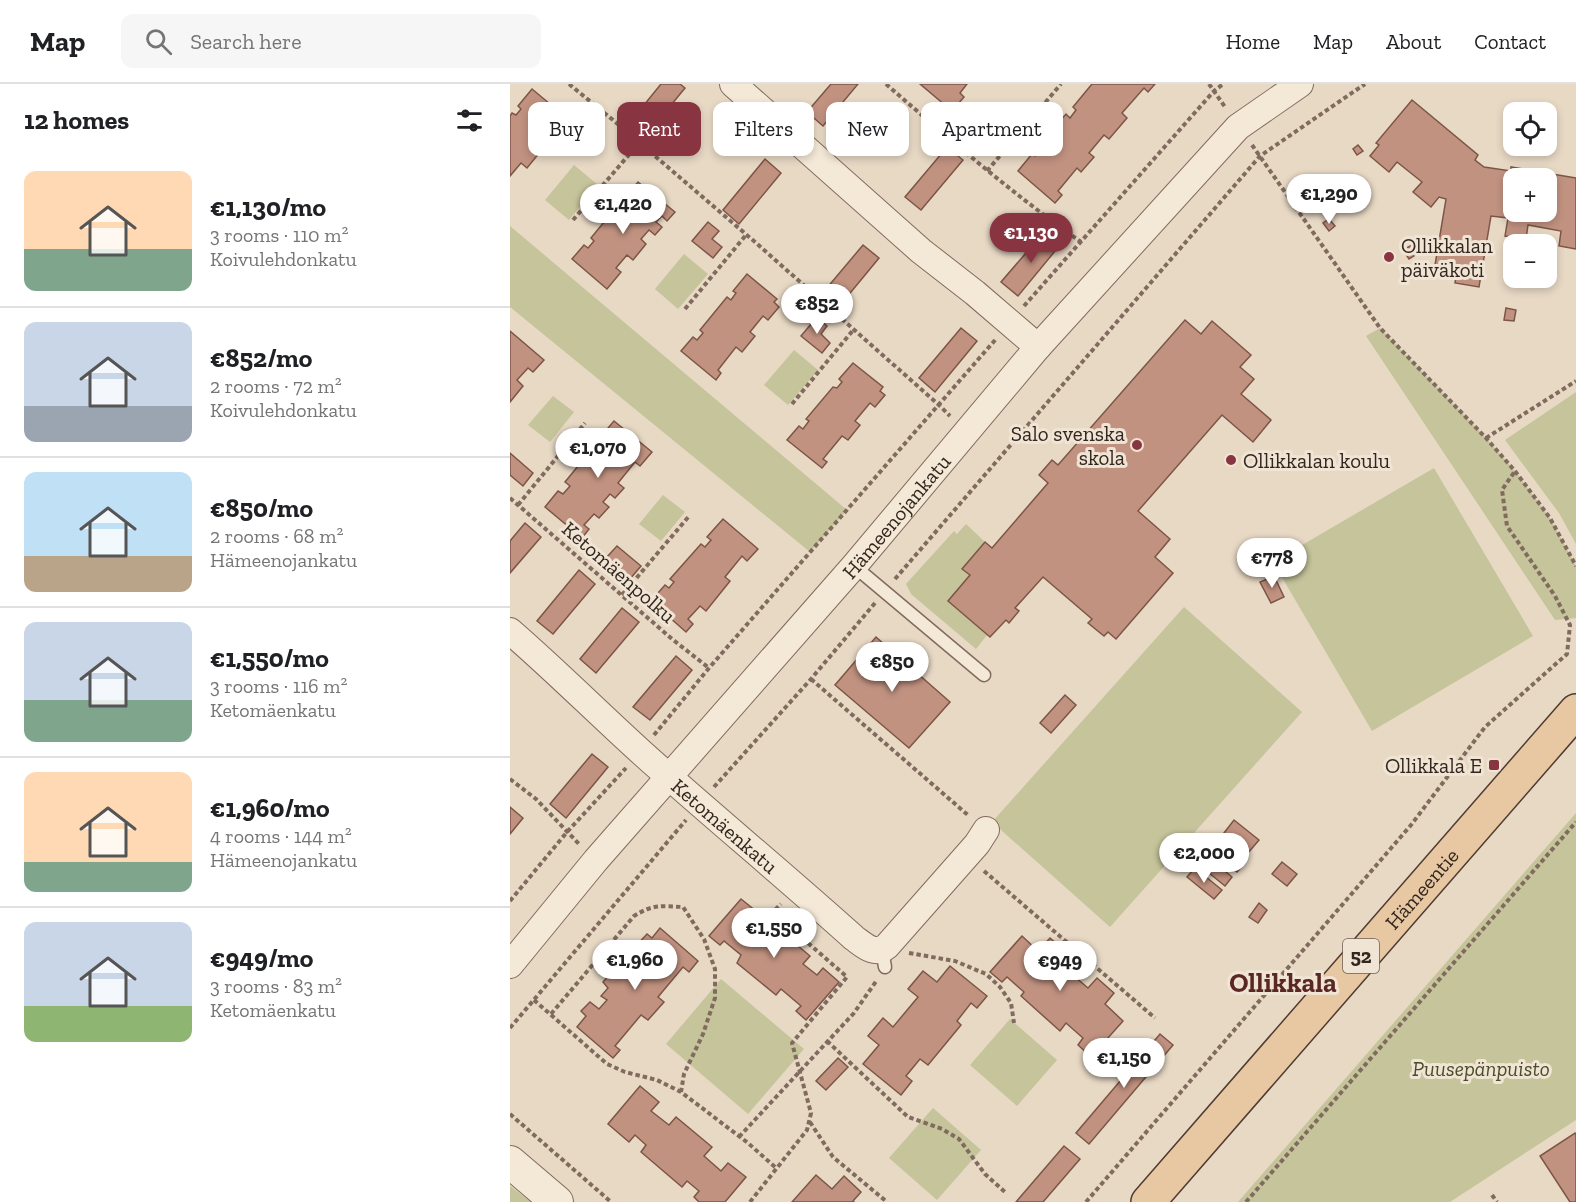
<!DOCTYPE html>
<meta charset="utf-8">
<style>
:root{--surface:#fff;--page:#f6f6f6;--text:#202124;--muted:#757577;--line:#e0e0e0;--accent:#883541}
body{margin:0;font-family:"Zilla Slab",serif;background:var(--page);color:var(--text);height:100vh;display:flex;flex-direction:column;font-size:22px;white-space:nowrap}
*{box-sizing:border-box;margin:0}
p{font-size:20px;color:var(--muted)}
.icon{flex:none;width:33px;height:33px;fill:none;stroke:currentColor;stroke-width:2;stroke-linecap:round;stroke-linejoin:round}
.map{position:relative;flex:1;overflow:hidden}
.details{display:flex;flex-direction:column;background:var(--surface);width:510px}
.details>*{flex:none}
.top-card{position:absolute;left:18px;top:18px;width:570px;height:54px;display:flex;gap:12px}
.fabs{position:absolute;left:993px;top:18px;display:grid;gap:12px}
.fabs a{display:grid;place-items:center;width:54px;height:54px;border-radius:12px;background:var(--surface);box-shadow:0 3px 9px #0003;font-size:30px}
.price{position:absolute;translate:-50% -51px;padding:0 14px;border-radius:21px;background:#fff;color:#222;font-size:20px;line-height:39px;filter:drop-shadow(0 2px 3px #0008)}
.price::after{content:'';position:absolute;left:50%;top:36px;width:18px;height:14px;margin-left:-9px;background:inherit;clip-path:polygon(0 0,100% 0,50% 100%)}
.price.current{background:var(--accent);color:#fff}
ul{padding:0;list-style:none}
li{display:flex;align-items:center;gap:18px;height:150px;padding:0 24px}
li+li{border-top:2px solid var(--line)}
li span{display:grid;place-items:center;flex:none;width:168px;height:120px;border-radius:12px;color:#555}
li>.icon{margin-inline-start:auto}
span .icon{width:72px;height:72px;fill:#fffc;stroke-width:1}
li b{font-size:26px}
h2{display:flex;justify-content:space-between;align-items:center;height:72px;padding:0 24px;font-size:26px}
.tag{padding:0 21px;border-radius:12px;background:var(--surface);box-shadow:0 3px 9px #0003;font-size:21px;line-height:54px}
.tag.current{background:var(--accent);color:#fff}
header{display:flex;align-items:center;gap:36px;box-sizing:border-box;height:84px;padding:0 30px;background:var(--surface);border-bottom:2px solid var(--line)}
header strong{font-size:28px}
nav{display:flex;gap:33px;margin-inline-start:auto;font-size:21px}
.search{width:420px;height:54px;background:var(--page);display:flex;align-items:center;gap:15px;box-sizing:border-box;padding:0 21px;border-radius:12px;color:var(--muted);font-size:22px}
main{display:flex;flex:1;min-height:0}
.map>svg:first-child{display:block}
.green{fill:#c5c49b}
.building{fill:#c19280;stroke:#7d5547;stroke-width:1.5;fill-rule:evenodd}
.lines{fill:none;stroke-linecap:round;stroke-linejoin:round}
.service-casing{stroke:#816b5e;stroke-width:15}
.minor-casing{stroke:#816b5e;stroke-width:28}
.tertiary-casing{stroke:#816b5e;stroke-width:34}
.primary-casing{stroke:#4f3b31;stroke-width:36}
.path{stroke:#816b5e;stroke-width:4;stroke-dasharray:4.5 3;stroke-linecap:butt}
.service{stroke:#f4e8d7;stroke-width:12}
.minor{stroke:#f4e8d7;stroke-width:26}
.tertiary{stroke:#f4e8d7;stroke-width:32}
.primary{stroke:#e7c8a2;stroke-width:33}
.poi-dot{fill:#883541;stroke:#f0e4d4;stroke-width:2}
.labels{text-anchor:middle;dominant-baseline:central;stroke-width:6;stroke-linejoin:round;paint-order:stroke}
.shield{fill:#f0e4d4;stroke:#6c5f55;stroke-width:1.5}
.shield-label{font-size:20px;font-weight:bold;fill:#33261f}
.poi-label{font-size:21px;fill:#33261f;stroke:#f0e4d4;text-anchor:start}
.street-label{font-size:21px;fill:#33261f;stroke:#f0e4d4}
.park-label{font-size:21px;font-style:italic;fill:#494d29;stroke:#f0e4d4}
.district-label{font-size:27px;font-weight:bold;fill:#5a2824;stroke:#f0e4d4}
</style>
<header>
<strong>Map</strong>
<div class="search"><svg class="icon" aria-label="search" viewBox="0 0 24 24"><circle cx="10" cy="10" r="6"/><path d="M15 15l6 6"/></svg>Search here</div>
<nav><a>Home</a><a>Map</a><a>About</a><a>Contact</a></nav>
</header>
<main>
<section class="details">
<h2>12 homes<svg class="icon" aria-label="filters" viewBox="0 0 24 24"><path d="M4 7h16M4 17h16"/><circle cx="9" cy="7" r="2"/><circle cx="15" cy="17" r="2"/></svg></h2>
<ul>
<li><span style="background:linear-gradient(#ffd9b3 65%,#7fa58c 0)"><svg class="icon" aria-label="home" viewBox="0 0 24 24"><path d="M3 11l9-7 9 7M6 9v11h12V9"/></svg></span><div><b>€1,130/mo</b><p>3 rooms · 110 m²</p><p>Koivulehdonkatu</p></div></li>
<li><span style="background:linear-gradient(#c9d6e8 70%,#9aa5b1 0)"><svg class="icon" aria-label="home" viewBox="0 0 24 24"><path d="M3 11l9-7 9 7M6 9v11h12V9"/></svg></span><div><b>€852/mo</b><p>2 rooms · 72 m²</p><p>Koivulehdonkatu</p></div></li>
<li><span style="background:linear-gradient(#bfe0f5 70%,#b9a48a 0)"><svg class="icon" aria-label="home" viewBox="0 0 24 24"><path d="M3 11l9-7 9 7M6 9v11h12V9"/></svg></span><div><b>€850/mo</b><p>2 rooms · 68 m²</p><p>Hämeenojankatu</p></div></li>
<li><span style="background:linear-gradient(#c9d6e8 65%,#7fa58c 0)"><svg class="icon" aria-label="home" viewBox="0 0 24 24"><path d="M3 11l9-7 9 7M6 9v11h12V9"/></svg></span><div><b>€1,550/mo</b><p>3 rooms · 116 m²</p><p>Ketomäenkatu</p></div></li>
<li><span style="background:linear-gradient(#ffd9b3 75%,#7fa58c 0)"><svg class="icon" aria-label="home" viewBox="0 0 24 24"><path d="M3 11l9-7 9 7M6 9v11h12V9"/></svg></span><div><b>€1,960/mo</b><p>4 rooms · 144 m²</p><p>Hämeenojankatu</p></div></li>
<li><span style="background:linear-gradient(#c9d6e8 70%,#8fb573 0)"><svg class="icon" aria-label="home" viewBox="0 0 24 24"><path d="M3 11l9-7 9 7M6 9v11h12V9"/></svg></span><div><b>€949/mo</b><p>3 rooms · 83 m²</p><p>Ketomäenkatu</p></div></li>
</ul>
</section>
<div class="map">
<svg width="1066" height="1118" viewBox="0 0 1066 1118">
<rect width="100%" height="100%" fill="#e8d9c5"/>
<!-- green -->
<g class="green">
<path d="M64,81L88,101L59,136L35,116Z"/>
<path d="M0,142L337,426L300,468L0,223Z"/>
<path d="M174,170L198,190L168,225L145,205Z"/>
<path d="M870,244L976,354L1005,387L1040,434L1066,482V534L1045,536L856,252Z"/>
<path d="M284,266L308,286L278,321L254,301Z"/>
<path d="M1066,308V460L1049,429L995,356Z"/>
<path d="M43,312L64,328L40,358L18,341Z"/>
<path d="M924,384L1023,552L862,647L763,478Z"/>
<path d="M153,411L175,428L151,457L129,440Z"/>
<path d="M456,440L475,458L452,484L460,491L438,517L477,551L466,565L401,510L396,500L444,447L447,450Z"/>
<path d="M674,523L792,628L600,843L482,738Z"/>
<path d="M1066,729V1036L940,1118H728Z"/>
<path d="M211,895L294,965L238,1030L156,960Z"/>
<path d="M500,935L547,976L507,1022L460,981Z"/>
<path d="M423,1024L471,1066L427,1116L379,1074Z"/>
<path d="M0,1102L21,1118H0Z"/>
</g>
<!-- building -->
<g class="building">
<path d="M151,0H170L175,4L133,55L117,42Z"/>
<path d="M321,0H348L313,42L297,28Z"/>
<path d="M410,0H457L450,9L454,13L442,27Z"/>
<path d="M582,0H645L638,8L634,4L612,29L617,34L599,55L594,51L579,69L584,73L571,88L567,84L548,107L552,111L545,119L508,87L522,70L525,72L531,66L527,63L556,30L560,34L566,26L563,23Z"/>
<path d="M22,5L52,30L49,34L55,38L42,54L36,49L24,63L30,68L17,84L11,79L0,92V32L2,29L6,31L11,25L8,22Z"/>
<path d="M902,16L968,71L965,76L974,83L1001,87V83L1066,94V165L1049,162L1051,147L1018,141L1016,155L995,152L998,134L981,132L969,203L945,199L947,185L925,181L936,115L929,113L921,123L903,108L912,98L887,78L879,88L860,72L869,61L866,59ZM1004,94H1036V128H1004Z"/>
<path d="M466,44L484,59L475,69L458,54Z"/>
<path d="M848,61L853,67L847,71L843,65Z"/>
<path d="M437,63L453,76L411,126L395,113Z"/>
<path d="M255,75L271,89L229,140L213,126Z"/>
<path d="M128,98L165,128L157,137L152,132L146,138L152,143L145,151L139,146L131,155L136,160L123,176L117,171L106,184L111,188L97,205L62,175L74,161L78,164L84,157L81,154L108,121L112,123L117,117L114,115Z"/>
<path d="M819,135L825,142L819,147L813,139Z"/>
<path d="M198,138L209,147L202,155L212,163L203,174L182,157Z"/>
<path d="M534,148L550,161L508,212L491,198Z"/>
<path d="M353,161L369,174L327,225L311,211Z"/>
<path d="M902,161L907,170L899,175L893,166Z"/>
<path d="M237,190L267,215L264,218L269,223L258,236L253,232L240,248L245,252L232,268L226,263L208,286L211,289L206,296L171,267L183,253L187,256L193,249L190,246L217,213L221,216L226,209L223,207Z"/>
<path d="M996,224L1006,226L1004,237L994,236Z"/>
<path d="M307,233L317,242L311,250L320,259L312,269L291,252Z"/>
<path d="M675,236L691,250L702,237L741,271L730,283L744,295L731,310L761,336L743,358L712,331L628,427L660,455L645,473L663,489L606,555L598,548L594,552L578,539L582,535L533,493L505,524L509,527L499,539L496,536L480,553L438,517L460,491L452,485L475,458L482,464L538,399L529,391L542,376L548,381Z"/>
<path d="M451,244L467,257L425,308L409,294Z"/>
<path d="M0,247L34,276L23,288L18,284L7,296L13,302L0,318Z"/>
<path d="M343,279L373,303L370,307L375,311L365,323L360,319L345,337L350,341L338,356L332,352L313,375L317,378L312,384L277,356L289,342L293,345L299,337L296,335L323,303L327,304L332,298L329,295Z"/>
<path d="M104,337L142,368L130,382L125,378L108,399L114,404L105,414L100,410L93,418L99,423L89,434L84,430L74,441L79,445L72,454L35,423L48,407L53,410L60,402L55,398L82,365L86,368L92,361L87,357Z"/>
<path d="M0,369L23,389L13,402L0,391Z"/>
<path d="M213,435L248,465L237,477L232,472L215,493L220,497L196,527L190,522L178,535L183,540L176,548L141,517L155,501L159,504L164,498L160,495L191,460L195,463L201,456L197,453Z"/>
<path d="M15,439L31,453L0,489V457Z"/>
<path d="M107,462L131,482L120,495L96,474Z"/>
<path d="M69,486L85,500L43,550L27,537Z"/>
<path d="M764,492L774,513L761,519L750,498Z"/>
<path d="M112,524L129,538L86,589L70,575Z"/>
<path d="M366,553L440,618L399,664L325,601Z"/>
<path d="M166,572L182,586L140,636L123,623Z"/>
<path d="M555,611L566,621L541,649L530,639Z"/>
<path d="M82,670L98,683L56,734L40,720Z"/>
<path d="M0,723L13,734L0,750Z"/>
<path d="M724,736L749,756L738,769L714,749Z"/>
<path d="M708,756L735,779L727,788L701,765Z"/>
<path d="M696,771L722,793L715,802L688,780Z"/>
<path d="M772,778L787,790L777,802L762,790Z"/>
<path d="M685,784L712,806L704,815L677,793Z"/>
<path d="M231,815L251,831L244,839L256,849L263,841L300,872L293,880L307,891L313,884L329,898L296,936L286,927L291,922L271,905L266,911L227,879L231,871L214,857L210,861L199,852Z"/>
<path d="M749,819L757,826L748,839L739,833Z"/>
<path d="M150,844L188,877L179,888L173,883L148,913L154,918L138,936L131,931L105,962L110,966L103,974L67,943L76,932L71,927L80,918L89,925L97,916L91,912L98,904L93,898L111,877L116,882L123,874L129,879L136,870L126,862L137,850L142,854Z"/>
<path d="M512,852L528,867L540,854L557,869L549,879L578,904L587,894L604,909L595,920L613,937L581,973L568,961L573,954L556,939L550,947L511,912L514,908L497,893L492,898L480,888Z"/>
<path d="M440,882L477,912L467,924L461,919L447,937L451,941L418,981L410,975L396,992L402,997L391,1011L353,980L369,961L358,952L373,934L383,943L408,913L398,905L413,887L427,898Z"/>
<path d="M650,950L663,961L579,1060L566,1049Z"/>
<path d="M328,974L338,983L316,1006L306,997Z"/>
<path d="M130,1002L149,1018L141,1027L159,1041L166,1033L202,1063L194,1072L211,1087L218,1079L236,1093L215,1118H189L184,1113L189,1107L177,1097L172,1103L131,1068L136,1061L125,1051L119,1058L98,1040Z"/>
<path d="M1065,1049L1066,1051V1118H1060L1030,1072Z"/>
<path d="M554,1062L570,1075L533,1118H506Z"/>
<path d="M306,1091L322,1105L334,1092L351,1108L343,1117L344,1118H282Z"/>
</g>
<g class="lines">
<!-- service casing -->
<g class="service-casing">
<g id="service">
<path d="M344,482L474,591"/>
<path d="M372,866L375,883"/>
</g>
</g>
<!-- minor casing -->
<g class="minor-casing">
<g id="minor">
<path d="M223,0L411,167L465,209L528,263"/>
<path id="s1" d="M0,547C45,586 87,628 131,668C201,731 274,791 344,854C355,862 365,872 377,862L467,760L476,746"/>
<path id="s2" d="M0,881L86,776L344,482L528,263L728,43L790,0"/>
</g>
</g>
<!-- tertiary casing -->
<g class="tertiary-casing">
<path id="tertiary" d="M0,1078L47,1118"/>
</g>
<!-- primary casing -->
<g class="primary-casing">
<g id="primary">
<path id="s3" d="M638,1118L1066,627"/>
</g>
</g>
<!-- path -->
<g class="path">
<path d="M59,0L103,36L245,158L429,321L440,332"/>
<path d="M376,0C439,55 503,110 571,158"/>
<path d="M699,0L715,23"/>
<path d="M742,61L870,244L976,354L1005,387L1040,434L1066,482"/>
<path d="M477,87L551,0"/>
<path d="M63,136L129,59"/>
<path d="M514,222L704,7L713,0"/>
<path d="M175,225L236,151"/>
<path d="M282,320L344,245"/>
<path d="M976,354L1066,297"/>
<path d="M0,414L162,555L199,584"/>
<path d="M8,421L75,339"/>
<path d="M385,495L750,72L855,0"/>
<path d="M112,511L180,431"/>
<path d="M301,595L459,732"/>
<path d="M144,651L199,584L486,255"/>
<path d="M0,695L26,715L69,760"/>
<path d="M204,703L301,595L365,519"/>
<path d="M474,787L645,934"/>
<path d="M0,817L57,748L116,684"/>
<path d="M399,869L445,877L476,890L490,903L501,919L504,939"/>
<path d="M24,916L97,980L115,988L147,996L171,1008L238,1059L266,1084"/>
<path d="M41,930L124,832C143,820 151,822 173,823L194,855L205,885V914L193,950L174,990L171,1008"/>
<path d="M0,944L176,736"/>
<path d="M317,957L398,1033L432,1045L449,1055L475,1090L496,1109"/>
<path d="M0,1030L101,1118"/>
<path d="M300,1038L323,1073L377,1118"/>
<path d="M229,1053L344,929L367,896"/>
<path d="M982,1111L987,1118"/>
<path d="M240,1118L297,1046L301,1029L282,959L337,893L266,831L265,826L271,820"/>
<path d="M576,1118L901,741L975,643L1057,570L1060,541L1045,512L997,442L992,406L1005,387"/>
<path d="M736,1118L1066,738"/>
</g>
<!-- service -->
<use href="#service" class="service"/>
<!-- minor -->
<use href="#minor" class="minor"/>
<!-- tertiary -->
<use href="#tertiary" class="tertiary"/>
<!-- primary -->
<use href="#primary" class="primary"/>
</g>
<!-- markers -->
<g class="poi-dot">
<circle cx="879" cy="173" r="6"/>
<circle cx="627" cy="361" r="6"/>
<circle cx="721" cy="376" r="6"/>
<rect x="978" y="675" width="12" height="12" rx="3"/>
</g>
<g class="labels">
<!-- shield labels -->
<rect class="shield" x="833" y="855" width="36" height="34" rx="4.5"/>
<g class="shield-label">
<text x="851" y="872">52</text>
</g>
<!-- poi labels -->
<g class="poi-label">
<text x="891" y="161">Ollikkalan<tspan x="891" dy="24">päiväkoti</tspan></text>
<text x="615" y="349" text-anchor="end">Salo svenska<tspan x="615" dy="24">skola</tspan></text>
<text x="733" y="376">Ollikkalan koulu</text>
<text x="972" y="681" text-anchor="end">Ollikkala E</text>
</g>
<!-- street labels -->
<g class="street-label">
<text stroke="none"><textPath href="#s2" startOffset="592">Hämeenojankatu</textPath></text>
<text transform="translate(109 488) rotate(41)">Ketomäenpolku</text>
<text stroke="none"><textPath href="#s1" startOffset="290">Ketomäenkatu</textPath></text>
<text stroke="none"><textPath href="#s3" startOffset="416">Hämeentie</textPath></text>
</g>
<!-- park labels -->
<g class="park-label">
<text x="971" y="984">Puusepänpuisto</text>
</g>
<!-- district labels -->
<g class="district-label">
<text x="773" y="899">Ollikkala</text>
</g>
</g>
</svg>
<div class="fabs">
<a><svg class="icon" aria-label="locate" viewBox="0 0 24 24"><circle cx="12" cy="12" r="6"/><path d="M12 2v4M12 18v4M2 12h4M18 12h4"/></svg></a>
<a>+</a>
<a>−</a>
</div>
<b class="price" style="left:819px;top:141px">€1,290</b>
<b class="price" style="left:113px;top:151px">€1,420</b>
<b class="price current" style="left:521px;top:180px">€1,130</b>
<b class="price" style="left:307px;top:251px">€852</b>
<b class="price" style="left:88px;top:395px">€1,070</b>
<b class="price" style="left:762px;top:505px">€778</b>
<b class="price" style="left:382px;top:609px">€850</b>
<b class="price" style="left:694px;top:800px">€2,000</b>
<b class="price" style="left:264px;top:875px">€1,550</b>
<b class="price" style="left:125px;top:907px">€1,960</b>
<b class="price" style="left:550px;top:908px">€949</b>
<b class="price" style="left:614px;top:1005px">€1,150</b>
<div class="top-card">
<a class="tag">Buy</a>
<a class="tag current">Rent</a>
<a class="tag">Filters</a>
<a class="tag">New</a>
<a class="tag">Apartment</a>
</div>
</div>
</main>
